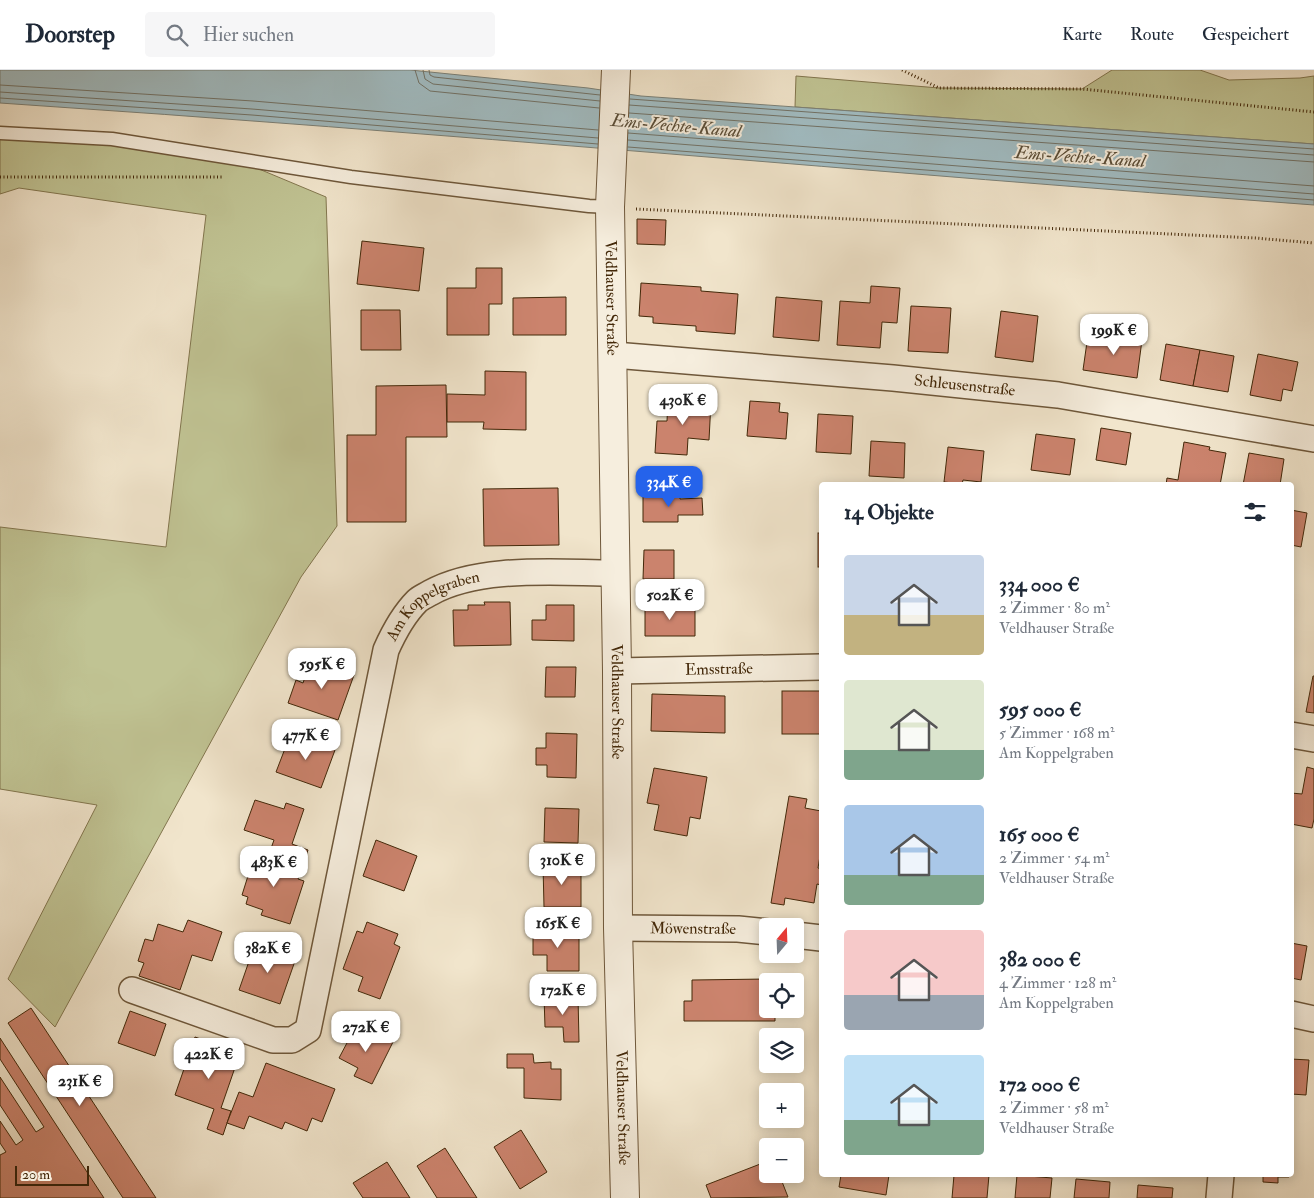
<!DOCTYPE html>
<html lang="de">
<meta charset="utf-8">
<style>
:root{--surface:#fff;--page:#f6f6f7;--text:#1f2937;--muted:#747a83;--line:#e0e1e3;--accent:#2563eb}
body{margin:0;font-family:"IM FELL Double Pica",serif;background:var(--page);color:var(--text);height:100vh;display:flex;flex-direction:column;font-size:19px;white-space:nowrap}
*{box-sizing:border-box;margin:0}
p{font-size:16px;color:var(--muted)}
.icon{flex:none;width:28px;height:28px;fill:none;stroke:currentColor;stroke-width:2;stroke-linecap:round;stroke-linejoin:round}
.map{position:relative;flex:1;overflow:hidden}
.side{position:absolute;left:819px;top:412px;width:475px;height:695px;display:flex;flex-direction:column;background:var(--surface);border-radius:5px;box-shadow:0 2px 12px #0003}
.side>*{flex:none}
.needle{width:32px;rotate:19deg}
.controls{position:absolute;left:759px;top:848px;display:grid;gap:10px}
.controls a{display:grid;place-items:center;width:45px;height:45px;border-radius:5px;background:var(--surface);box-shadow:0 2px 12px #0003;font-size:25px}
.scale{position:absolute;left:15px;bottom:12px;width:74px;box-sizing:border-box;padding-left:5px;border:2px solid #432809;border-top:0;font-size:14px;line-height:18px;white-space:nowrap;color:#432809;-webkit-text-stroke:4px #f6eede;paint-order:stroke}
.price{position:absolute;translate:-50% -42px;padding:0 11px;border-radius:10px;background:#fff;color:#222;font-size:16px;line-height:32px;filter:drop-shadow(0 1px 2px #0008)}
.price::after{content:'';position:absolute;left:50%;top:30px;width:15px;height:11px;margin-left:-8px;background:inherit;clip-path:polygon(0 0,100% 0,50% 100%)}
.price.active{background:var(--accent);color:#fff}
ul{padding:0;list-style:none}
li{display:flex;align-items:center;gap:15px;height:125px;padding:0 25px}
li span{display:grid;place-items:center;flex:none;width:140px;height:100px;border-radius:5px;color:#555}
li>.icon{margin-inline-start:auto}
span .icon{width:60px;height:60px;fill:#fffc;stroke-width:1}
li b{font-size:21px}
h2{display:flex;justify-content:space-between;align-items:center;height:60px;padding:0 25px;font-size:21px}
header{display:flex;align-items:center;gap:30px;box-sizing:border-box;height:70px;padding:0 25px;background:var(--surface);border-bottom:1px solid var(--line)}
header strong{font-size:24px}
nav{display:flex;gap:28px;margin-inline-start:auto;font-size:18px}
.search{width:350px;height:45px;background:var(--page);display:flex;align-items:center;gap:12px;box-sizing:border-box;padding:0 18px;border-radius:5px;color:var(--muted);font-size:19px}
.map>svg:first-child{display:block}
.green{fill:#c0c393;stroke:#82764e}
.water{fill:#a1bcc2;stroke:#7b8178}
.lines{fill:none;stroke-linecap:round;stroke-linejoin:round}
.shore{stroke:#727266;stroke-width:1}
.building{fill:#cb836d;stroke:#432809}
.service-casing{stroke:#6e573a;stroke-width:15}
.minor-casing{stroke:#6e573a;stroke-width:28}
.tertiary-casing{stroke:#6e573a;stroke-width:30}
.path{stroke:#432809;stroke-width:3;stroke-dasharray:1 2.5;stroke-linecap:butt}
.service{stroke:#f6eede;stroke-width:12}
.minor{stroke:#f6eede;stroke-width:25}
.tertiary{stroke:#f6eede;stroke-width:28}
.labels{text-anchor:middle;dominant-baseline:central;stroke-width:4;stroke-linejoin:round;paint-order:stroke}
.street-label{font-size:16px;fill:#432809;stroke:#f6eede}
.water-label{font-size:18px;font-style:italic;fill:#5a4d37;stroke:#f6eede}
</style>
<header>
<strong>Doorstep</strong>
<div class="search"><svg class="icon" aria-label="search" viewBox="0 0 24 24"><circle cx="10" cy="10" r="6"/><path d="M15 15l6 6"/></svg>Hier suchen</div>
<nav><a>Karte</a><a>Route</a><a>Gespeichert</a></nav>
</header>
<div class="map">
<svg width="1314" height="1128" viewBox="0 0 1314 1128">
<rect width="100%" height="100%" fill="#f1e5cc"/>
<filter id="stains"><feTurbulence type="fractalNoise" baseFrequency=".004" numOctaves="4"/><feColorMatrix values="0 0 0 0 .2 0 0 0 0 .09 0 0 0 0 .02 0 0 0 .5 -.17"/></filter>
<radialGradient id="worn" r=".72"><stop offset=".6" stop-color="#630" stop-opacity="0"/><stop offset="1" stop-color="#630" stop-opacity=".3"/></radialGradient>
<!-- green -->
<g class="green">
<path d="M1112,0H1200L1229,10L1300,8L1314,6V74L795,37L796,6L939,18L1082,19Z"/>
<path d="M0,59L211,79L326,127L337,456L301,507L55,957L8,909L97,735L0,719V457L166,477L206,145L19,118L0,124Z"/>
</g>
<!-- water -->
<path class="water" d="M0,0H410L588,18L641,26L1314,74V135C876,103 438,62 0,33Z"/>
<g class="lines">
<!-- shore -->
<g class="shore">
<path d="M415,0L419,13L430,21L599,38"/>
<path d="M423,0L425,9L433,14L600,31"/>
<path d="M429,0L430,5L434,7L600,25"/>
<path d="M0,15L253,31L598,60"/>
<path d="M0,22L252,39L598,68"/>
<path d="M0,28L252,45L598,74"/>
<path d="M630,29L1314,79"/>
<path d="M629,35L1314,85"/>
<path d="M629,43L1314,92"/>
<path d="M628,63L1314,116"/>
<path d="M628,70L1314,124"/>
<path d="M628,77L1314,130"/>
</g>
</g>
<!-- building -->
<g class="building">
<path d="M637,149L666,150L665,175L637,174Z"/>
<path d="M362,171L424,178L419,221L357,214Z"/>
<path d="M476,198H502V234H489V265H447V218H476Z"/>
<path d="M641,213L701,217V221L738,224L735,264L696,261V256L653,253V247L639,246Z"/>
<path d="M871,216L900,218L897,253L882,252L880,278L837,275L840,231L870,233Z"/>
<path d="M566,227V265H513V228Z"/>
<path d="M776,227L822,231L819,271L773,267Z"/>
<path d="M911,236L951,238L948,283L908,281Z"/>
<path d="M361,240H400L401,280H361Z"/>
<path d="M1001,241L1038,246L1033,292L995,287Z"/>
<path d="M1101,264L1142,270L1137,308L1083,300L1087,272L1099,274Z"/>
<path d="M1166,274L1200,280L1193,316L1160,310Z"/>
<path d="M1200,280L1234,286L1228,322L1193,316Z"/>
<path d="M1258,284L1298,292L1292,321L1283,319L1281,331L1250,325Z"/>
<path d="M485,301L526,302V360L483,359L484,352H447V324L485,325Z"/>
<path d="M446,315L447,367H406V452H347V365H376V316Z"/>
<path d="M668,329L711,332L709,370L688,368L687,385L655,383L657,351H667Z"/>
<path d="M750,331L780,333L779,342L788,343L786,369L747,366Z"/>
<path d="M818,344L853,346L851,384L816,382Z"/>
<path d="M1101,358L1131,363L1126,395L1096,390Z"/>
<path d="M1036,364L1075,369L1070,405L1031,400Z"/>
<path d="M871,371L905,373L904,408L869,406Z"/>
<path d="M1184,372L1210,377L1209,380L1226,383L1220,415L1199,413V415H1166L1167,408L1178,410Z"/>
<path d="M948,377L984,381L981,412L963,410L962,414L944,412Z"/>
<path d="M1249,383L1284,389L1280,415H1243Z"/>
<path d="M558,418L559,475L484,476L483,419Z"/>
<path d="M643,425H680V429L702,428L703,445H678V452H643Z"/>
<path d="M1291,440L1307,443L1301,477L1291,475Z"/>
<rect x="818" y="463" width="3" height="34"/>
<path d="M644,480H674V509H643Z"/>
<path d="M484,532H510L511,575L454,576L453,540H468V535H485Z"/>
<path d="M546,535H574V571L532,570V550H546Z"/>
<path d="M645,535L695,536V566H645Z"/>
<path d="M311,590L354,605L338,650L288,633L296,610L303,613Z"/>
<path d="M546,597H576L575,627H545Z"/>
<path d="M1313,606H1314V643L1306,642Z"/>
<rect x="782" y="621" width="39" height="43"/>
<path d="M652,624L725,626V663L651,661Z"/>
<path d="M291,663L335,680L321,718L276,702Z"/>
<path d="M546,663L577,664L576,708L547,707V695H536V678H546Z"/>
<path d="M1307,697L1314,699V749L1312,758L1291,754V723L1302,724Z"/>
<path d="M654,698L707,707L700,749L690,747L687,766L654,760L659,735L647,733Z"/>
<path d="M789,726L807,729L805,738L821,741V780L818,798L821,799V815L817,814L814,833L785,828L784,835L771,833Z"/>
<path d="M255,730L284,739L286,733L304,739L292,774L308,780L303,795L269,784L274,770L244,760Z"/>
<path d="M545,738L579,739L578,773L544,772Z"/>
<path d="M376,770L417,786L404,821L363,806Z"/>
<path d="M269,784L303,795L298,809L304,811L290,854L261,845L263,840L246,834L248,827L242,825L253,790L266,794Z"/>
<path d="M543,795H581V837H544Z"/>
<path d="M188,850L222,862L212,891L192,885L180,920L139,906L144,893L138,891L145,869L153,871L158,854L183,862Z"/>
<path d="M367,852L398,864L394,874L400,877L380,929L358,921L363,907L343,899L357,861L363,863Z"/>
<path d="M533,860H574V867H579V901H547V885H533Z"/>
<path d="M1291,873L1307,876L1301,910L1291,908Z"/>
<path d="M255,874L296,888L280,934L239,920Z"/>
<path d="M768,909V939H775V951H684V931H692V910Z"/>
<path d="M544,926H578L579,972H564L563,957H545Z"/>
<path d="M31,938L156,1128H123L8,953Z"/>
<path d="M130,941L166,954L155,986L118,973Z"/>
<path d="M357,954L393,972L372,1014L354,1006L358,998L339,988Z"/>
<path d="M195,967L240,983L221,1038L231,1041L223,1065L207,1059L214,1039L175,1025Z"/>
<path d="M0,968L53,1050L104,1128H0V1085L6,1082L0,1073V1051L16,1075L23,1070L0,1035V1007L36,1062L44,1057L0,989Z"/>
<path d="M507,984H533L534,993L551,992V999H561V1030L524,1028V998H507Z"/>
<path d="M1291,989L1309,990L1306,1025L1291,1024Z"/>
<path d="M266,993L335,1019L322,1052L312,1048L307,1061L285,1052L282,1059L249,1046L244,1059L227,1053L239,1022L253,1027Z"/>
<path d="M521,1060L547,1102L520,1119L494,1077Z"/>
<path d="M445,1078L477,1128H437L417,1096Z"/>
<path d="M768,1091V1104H779L788,1127L711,1128L706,1115Z"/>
<path d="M387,1092L410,1128H363L353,1113Z"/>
<path d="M841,1105H889L886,1125L839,1117Z"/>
<path d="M954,1105H989L987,1128H952Z"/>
<path d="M1017,1105L1052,1108L1050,1128H1015Z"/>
<path d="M1263,1105H1289V1107H1278V1113L1263,1112Z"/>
<path d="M1076,1109L1110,1112L1109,1128H1074Z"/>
<path d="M1138,1115L1173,1118L1172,1128H1137Z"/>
</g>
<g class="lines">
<!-- service casing -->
<g class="service-casing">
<path id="service" d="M0,63L112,69L351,107L589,136L610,137"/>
</g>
<!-- minor casing -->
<g class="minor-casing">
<g id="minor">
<path id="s1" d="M614,285L893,308L1058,325L1314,369"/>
<path id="s2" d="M617,601L821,597"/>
<path d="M1291,665L1314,669"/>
<path id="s3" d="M618,858L738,859L768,862"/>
<path d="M795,865L821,868"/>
<path id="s4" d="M132,920L273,970H292L308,960L386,580C394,562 403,545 417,531C420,528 425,526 430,523C480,495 558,503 615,503"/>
<path d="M1291,944L1314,949"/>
<path d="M1219,1128L1221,1105"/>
</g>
</g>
<!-- tertiary casing -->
<g class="tertiary-casing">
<g id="tertiary">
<path id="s5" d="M616,0L610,137L617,601L618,858L625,1128"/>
</g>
</g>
<!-- path -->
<g class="path">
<path d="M902,0L939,18L1082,19L1314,42"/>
<path d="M0,107H222"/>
<path d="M636,139L1255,168L1314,173"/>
</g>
<!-- service -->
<use href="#service" class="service"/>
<!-- minor -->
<use href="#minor" class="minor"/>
<!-- tertiary -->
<use href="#tertiary" class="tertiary"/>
</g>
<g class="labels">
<!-- street labels -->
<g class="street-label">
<text stroke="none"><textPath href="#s5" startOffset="228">Veldhauser Straße</textPath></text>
<text stroke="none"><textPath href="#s1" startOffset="352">Schleusenstraße</textPath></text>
<text stroke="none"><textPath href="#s4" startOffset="644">Am Koppelgraben</textPath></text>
<text stroke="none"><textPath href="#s2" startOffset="102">Emsstraße</textPath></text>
<text stroke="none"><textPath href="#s5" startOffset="632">Veldhauser Straße</textPath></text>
<text stroke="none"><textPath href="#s3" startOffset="75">Möwenstraße</textPath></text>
<text stroke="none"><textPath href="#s5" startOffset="1038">Veldhauser Straße</textPath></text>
</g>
<!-- water labels -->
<g class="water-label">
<text transform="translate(676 56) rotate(5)">Ems-Vechte-Kanal</text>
<text transform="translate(1080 87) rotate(4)">Ems-Vechte-Kanal</text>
</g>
</g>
<rect width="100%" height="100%" filter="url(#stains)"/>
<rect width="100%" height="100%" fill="url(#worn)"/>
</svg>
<div class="controls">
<a><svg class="needle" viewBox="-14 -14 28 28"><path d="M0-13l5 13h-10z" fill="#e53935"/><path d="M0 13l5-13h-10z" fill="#747a83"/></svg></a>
<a><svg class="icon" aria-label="locate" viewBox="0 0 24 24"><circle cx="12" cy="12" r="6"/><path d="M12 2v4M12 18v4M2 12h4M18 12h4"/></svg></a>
<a><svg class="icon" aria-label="layers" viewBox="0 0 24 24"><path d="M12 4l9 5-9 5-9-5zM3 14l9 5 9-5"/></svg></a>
<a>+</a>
<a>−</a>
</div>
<div class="scale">20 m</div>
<b class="price" style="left:1114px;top:286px">199K €</b>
<b class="price" style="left:683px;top:356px">430K €</b>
<b class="price active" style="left:669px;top:438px">334K €</b>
<b class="price" style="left:670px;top:551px">502K €</b>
<b class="price" style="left:322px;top:620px">595K €</b>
<b class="price" style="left:306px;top:691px">477K €</b>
<b class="price" style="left:562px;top:816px">310K €</b>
<b class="price" style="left:274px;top:818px">483K €</b>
<b class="price" style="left:558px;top:879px">165K €</b>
<b class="price" style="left:268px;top:904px">382K €</b>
<b class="price" style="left:563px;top:946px">172K €</b>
<b class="price" style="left:366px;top:983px">272K €</b>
<b class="price" style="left:209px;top:1010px">422K €</b>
<b class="price" style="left:80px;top:1037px">231K €</b>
<section class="side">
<h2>14 Objekte<svg class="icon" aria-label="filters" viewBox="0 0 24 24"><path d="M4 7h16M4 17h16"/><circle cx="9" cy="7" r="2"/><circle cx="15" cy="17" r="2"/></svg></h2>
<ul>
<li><span style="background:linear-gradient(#c9d6e8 60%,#c2b280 0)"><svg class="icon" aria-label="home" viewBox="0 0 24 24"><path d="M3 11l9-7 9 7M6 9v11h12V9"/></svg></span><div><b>334 000 €</b><p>2 Zimmer · 80 m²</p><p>Veldhauser Straße</p></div></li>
<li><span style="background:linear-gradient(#dfe7d0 70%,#7fa58c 0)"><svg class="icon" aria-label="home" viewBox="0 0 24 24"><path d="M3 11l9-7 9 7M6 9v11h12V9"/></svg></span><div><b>595 000 €</b><p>5 Zimmer · 168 m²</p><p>Am Koppelgraben</p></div></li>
<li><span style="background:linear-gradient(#a9c7e8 70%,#7fa58c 0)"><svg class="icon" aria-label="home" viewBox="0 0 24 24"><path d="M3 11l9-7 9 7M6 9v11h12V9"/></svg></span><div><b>165 000 €</b><p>2 Zimmer · 54 m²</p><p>Veldhauser Straße</p></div></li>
<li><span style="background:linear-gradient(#f6c9c9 65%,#9aa5b1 0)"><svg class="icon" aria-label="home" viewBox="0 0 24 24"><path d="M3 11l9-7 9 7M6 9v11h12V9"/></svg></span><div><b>382 000 €</b><p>4 Zimmer · 128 m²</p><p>Am Koppelgraben</p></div></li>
<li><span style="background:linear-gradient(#bfe0f5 65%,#7fa58c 0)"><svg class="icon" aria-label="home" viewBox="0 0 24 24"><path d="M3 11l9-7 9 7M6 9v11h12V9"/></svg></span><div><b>172 000 €</b><p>2 Zimmer · 58 m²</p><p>Veldhauser Straße</p></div></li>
</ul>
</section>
</div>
